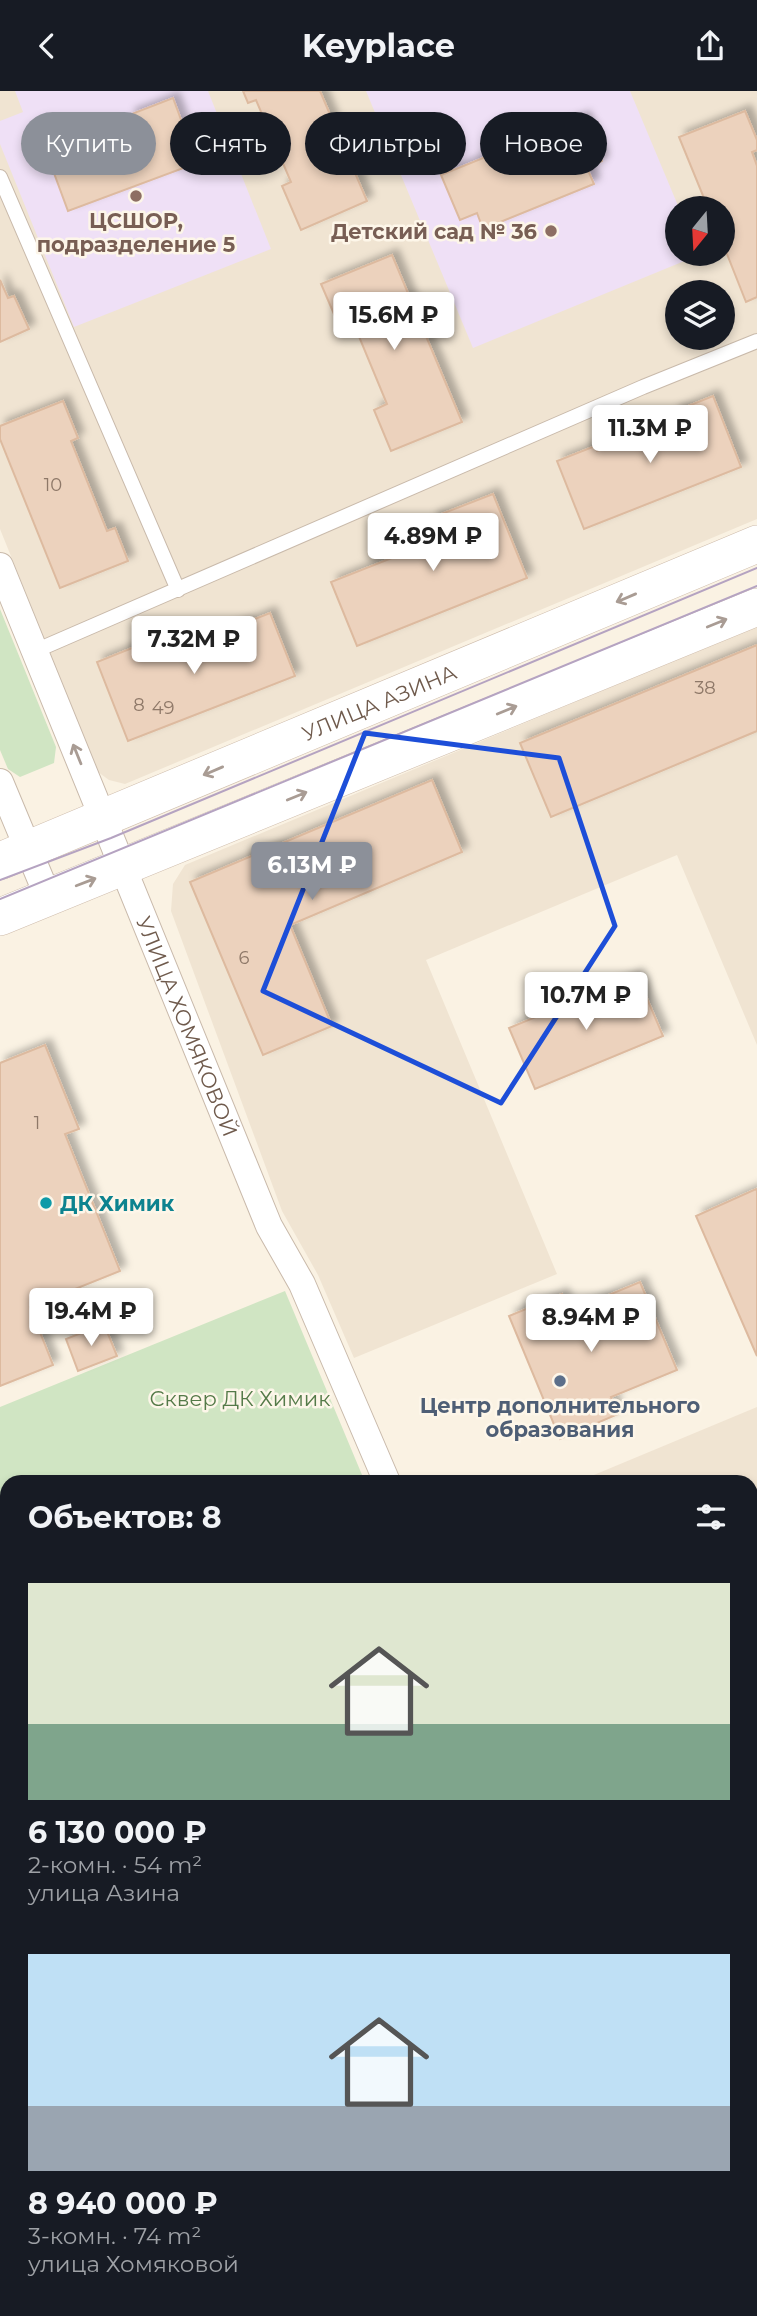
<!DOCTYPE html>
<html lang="ru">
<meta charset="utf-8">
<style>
:root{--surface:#171b24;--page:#242831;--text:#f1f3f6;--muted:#9ea1a6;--accent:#8c9099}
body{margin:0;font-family:Montserrat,sans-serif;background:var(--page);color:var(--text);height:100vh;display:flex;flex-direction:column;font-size:26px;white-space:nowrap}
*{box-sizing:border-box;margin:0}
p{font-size:23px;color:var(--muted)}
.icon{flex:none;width:38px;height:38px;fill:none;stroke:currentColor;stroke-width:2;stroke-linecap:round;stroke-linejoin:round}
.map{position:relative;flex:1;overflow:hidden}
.sheet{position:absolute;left:0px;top:1384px;width:758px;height:842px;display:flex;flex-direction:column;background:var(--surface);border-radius:21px 21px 0 0;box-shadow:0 4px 10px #0003}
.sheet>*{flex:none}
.banner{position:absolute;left:21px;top:21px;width:716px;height:63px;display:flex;gap:14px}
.needle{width:46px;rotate:198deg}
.fabs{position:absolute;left:665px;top:105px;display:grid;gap:14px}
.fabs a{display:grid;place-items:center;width:70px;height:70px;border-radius:50%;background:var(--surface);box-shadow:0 4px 10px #0003;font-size:35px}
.price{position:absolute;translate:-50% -60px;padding:0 16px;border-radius:7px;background:#fff;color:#222;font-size:23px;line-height:46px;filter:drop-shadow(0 2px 4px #0008)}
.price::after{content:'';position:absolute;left:50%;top:42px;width:21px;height:16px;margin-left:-10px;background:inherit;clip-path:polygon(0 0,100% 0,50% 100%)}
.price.on{background:var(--accent);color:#fff}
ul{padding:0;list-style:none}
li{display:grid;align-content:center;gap:14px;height:371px;padding:0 28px}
li span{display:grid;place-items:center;height:217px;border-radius:0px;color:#555}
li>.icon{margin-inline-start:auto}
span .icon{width:126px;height:126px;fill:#fffc;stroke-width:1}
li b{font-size:30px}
h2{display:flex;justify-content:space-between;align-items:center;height:84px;padding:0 28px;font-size:30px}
.chip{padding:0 24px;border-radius:32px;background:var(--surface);box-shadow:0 4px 10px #0003;font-size:24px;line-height:63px}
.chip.on{background:var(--accent);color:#fff}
header{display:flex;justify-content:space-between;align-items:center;height:91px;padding:0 28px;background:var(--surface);font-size:32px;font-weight:700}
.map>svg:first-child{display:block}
.residential{fill:#f0e4d2;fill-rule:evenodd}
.commercial{fill:#f9e3d8}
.industrial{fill:#e9e4de}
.education{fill:#efe0f6}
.medical{fill:#f7d7da}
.green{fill:#d0e5c3}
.building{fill:#ecd2bd;stroke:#ddba9f;stroke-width:2;filter:url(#shadow)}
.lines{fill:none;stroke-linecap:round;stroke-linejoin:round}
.service-casing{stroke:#c9baab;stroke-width:16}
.minor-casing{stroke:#c9baab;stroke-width:28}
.secondary-casing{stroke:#cebcac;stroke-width:38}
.service{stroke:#fff;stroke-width:14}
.minor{stroke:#fff;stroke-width:26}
.secondary{stroke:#fff;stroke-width:37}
.tram{stroke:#b5a3c1;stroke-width:2}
.oneway{stroke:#a99c94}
.marked{fill:none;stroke:#1d4ed8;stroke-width:5;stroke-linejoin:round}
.education-dot{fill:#8d6e63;stroke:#fdf6e9;stroke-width:2.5}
.culture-dot{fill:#0f9aa8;stroke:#fdf6e9;stroke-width:2.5}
.service-dot{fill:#5c6f8a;stroke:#fdf6e9;stroke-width:2.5}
.labels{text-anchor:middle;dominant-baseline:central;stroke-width:5;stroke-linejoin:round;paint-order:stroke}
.number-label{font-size:18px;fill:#8e7868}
.education-label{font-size:21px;font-weight:bold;fill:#785e54;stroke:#fdf6e9}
.street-label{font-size:21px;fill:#6f5a4c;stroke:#fdf6e9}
.culture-label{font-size:21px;font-weight:bold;fill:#0d838f;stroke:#fdf6e9;text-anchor:start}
.park-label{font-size:21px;fill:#547a48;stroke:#fdf6e9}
.service-label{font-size:21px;font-weight:bold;fill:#4e5e75;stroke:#fdf6e9}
</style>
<header><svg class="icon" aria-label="back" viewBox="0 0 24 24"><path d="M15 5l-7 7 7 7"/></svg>Keyplace<svg class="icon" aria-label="share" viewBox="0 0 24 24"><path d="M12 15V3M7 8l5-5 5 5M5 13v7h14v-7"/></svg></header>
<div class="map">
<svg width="757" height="2225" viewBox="0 0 757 2225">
<defs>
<filter id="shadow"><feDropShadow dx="6" dy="-6" stdDeviation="3.5" flood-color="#0004"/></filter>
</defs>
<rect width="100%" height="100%" fill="#faf2e3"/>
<!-- residential -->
<g class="residential">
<path d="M0,0H757V428L125,693L109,689L98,681L0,438ZM677,117H723V163H677ZM677,201H723V247H677Z"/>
<path d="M757,535V954L677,764L426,869L557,1183L354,1267L318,1184L282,1120L171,820L173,793L185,774Z"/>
<path d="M757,1316V1856L751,1858V1391H577Z"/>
<path d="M7,1651V2152L0,2155V1654Z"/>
</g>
<!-- commercial -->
<path class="commercial" d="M221,2219H384L389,2225H225Z"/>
<!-- industrial -->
<path class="industrial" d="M751,2013H757V2225H467L472,2219H751Z"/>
<!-- education -->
<g class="education">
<path d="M15,0H208L271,158L74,236L0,53V30L23,21Z"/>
<path d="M366,0H630L679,117L677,163L699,164L473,257Z"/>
</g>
<!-- medical -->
<path class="medical" d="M185,2219H221L225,2225H172Z"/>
<!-- green -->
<g class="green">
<path d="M0,518L56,656L54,672L20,686L8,678L0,659Z"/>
<path d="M285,1200L365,1391H7V1651L0,1654V1316Z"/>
<path d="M757,1889V2013H751V1892Z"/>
<path d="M7,2192V2219H90L75,2225H0V2195Z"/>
<path d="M384,2219H472L467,2225H389Z"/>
</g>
<!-- building -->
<g class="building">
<path d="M243,0H320L367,110L301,139L282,95L291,91L256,9L248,12Z"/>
<path d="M173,7L197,72L68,120L44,55L85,40L88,48L132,32L129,24Z"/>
<path d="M745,20L757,49V59L752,61L757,75V206L746,211L723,153V117H708L679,46Z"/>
<path d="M584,26L602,70L587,77L594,93L483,138L477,122L460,129L441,84Z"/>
<path d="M392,164L462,331L391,360L374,319L387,313L353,231L340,237L321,193Z"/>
<path d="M0,189L8,207L14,205L29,238L0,251Z"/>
<path d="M713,305L741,376L584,438L557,370L595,355L597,360L676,329L673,321Z"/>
<path d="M63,310L78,347L71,350L107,440L115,437L128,470L60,497L0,348V335Z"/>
<path d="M493,403L527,487L357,555L331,491L440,448L431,427Z"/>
<path d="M270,522L295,585L128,650L97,571L152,549L158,566Z"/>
<path d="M757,554V640L551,726L520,652Z"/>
<path d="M432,689L462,761L290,834L332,935L263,964L190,791Z"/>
<path d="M637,884L663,945L535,998L509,937Z"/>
<path d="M45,954L79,1038L65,1043L120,1180L30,1216L53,1274L0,1295V972Z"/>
<path d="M756,1098L757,1100V1265L696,1125Z"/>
<path d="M640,1191L677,1279L611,1306L618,1323L560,1348L509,1225L562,1203L570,1220Z"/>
<path d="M104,1233L117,1265L78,1280L66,1248Z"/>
<path d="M757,1474V1497L751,1482V1476Z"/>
<path d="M7,1678V1743L0,1727V1681Z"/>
<path d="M0,1912L7,1929V2060L0,2063Z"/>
<path d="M754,2058L757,2065V2217L751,2204V2060Z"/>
<path d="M310,2219H364L367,2225H299Z"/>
<path d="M483,2219H525L520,2225H479Z"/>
<path d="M575,2219H652L648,2225H571Z"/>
<path d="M664,2219H692L694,2225H666Z"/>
</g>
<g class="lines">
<!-- service casing -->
<g class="service-casing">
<g id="service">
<path d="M0,86L178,499"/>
<path d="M35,560L643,296L757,250"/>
<path d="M0,1811L7,1827"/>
<path d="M751,2002L757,2003"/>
<path d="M245,2219L250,2225"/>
<path d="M708,2219L709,2225"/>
<path d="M545,2225L549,2219"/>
</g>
</g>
<!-- minor casing -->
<g class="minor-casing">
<g id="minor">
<path id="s1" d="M0,475L269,1135L302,1193L387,1391"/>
<path d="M0,691L48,806"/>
<path d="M751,1877L757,1874"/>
<path d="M0,2168L7,2165"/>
<path d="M111,2225L126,2219"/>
</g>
</g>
<!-- secondary casing -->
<g class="secondary-casing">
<g id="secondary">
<path id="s2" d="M0,770L757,453"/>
<path d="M0,826L757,516"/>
</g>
</g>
<!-- service -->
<use href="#service" class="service"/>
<!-- minor -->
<use href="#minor" class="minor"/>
<!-- secondary -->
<use href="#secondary" class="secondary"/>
<!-- tram -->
<g class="tram">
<path d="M0,789L111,747L757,477"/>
<path d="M0,808L757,495"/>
</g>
</g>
<!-- one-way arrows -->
<defs><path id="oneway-shaft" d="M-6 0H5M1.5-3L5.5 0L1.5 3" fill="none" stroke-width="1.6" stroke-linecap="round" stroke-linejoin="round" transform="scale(1.75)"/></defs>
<g class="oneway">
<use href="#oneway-shaft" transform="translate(626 507) rotate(157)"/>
<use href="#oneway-shaft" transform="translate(717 532) rotate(-22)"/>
<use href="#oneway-shaft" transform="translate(507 619) rotate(-22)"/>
<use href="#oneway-shaft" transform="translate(77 663) rotate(-112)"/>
<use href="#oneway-shaft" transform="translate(213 680) rotate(157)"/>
<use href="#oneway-shaft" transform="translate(297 705) rotate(-22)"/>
<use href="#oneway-shaft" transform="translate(86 791) rotate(-21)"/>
</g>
<!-- marked area -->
<path class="marked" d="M365,642L559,667L615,835L501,1012L263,900Z"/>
<!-- markers -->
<g class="education-dot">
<circle cx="136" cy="105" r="7"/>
<circle cx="551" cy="140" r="7"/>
</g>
<circle class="culture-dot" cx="46" cy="1112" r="7"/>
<circle class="service-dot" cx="560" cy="1290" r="7"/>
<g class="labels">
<!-- number labels -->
<g class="number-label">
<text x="53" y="394">10</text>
<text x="705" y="597">38</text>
<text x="139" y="614">8</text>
<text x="163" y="617">49</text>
<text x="244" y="867">6</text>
<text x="37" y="1032">1</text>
</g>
<!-- education labels -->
<g class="education-label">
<text x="136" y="129">ЦСШОР,<tspan x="136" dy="24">подразделение 5</tspan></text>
<text x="537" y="140" text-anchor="end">Детский сад № 36</text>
</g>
<!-- street labels -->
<g class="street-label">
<text stroke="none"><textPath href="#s2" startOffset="411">УЛИЦА АЗИНА</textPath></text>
<text stroke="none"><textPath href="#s1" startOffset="497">УЛИЦА ХОМЯКОВОЙ</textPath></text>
</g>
<!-- culture labels -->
<g class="culture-label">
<text x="60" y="1112">ДК Химик</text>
</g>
<!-- park labels -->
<g class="park-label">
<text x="240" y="1307">Сквер ДК Химик</text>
</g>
<!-- service labels -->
<g class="service-label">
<text x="560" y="1314">Центр дополнительного<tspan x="560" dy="24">образования</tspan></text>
</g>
</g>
</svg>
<div class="fabs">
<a><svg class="needle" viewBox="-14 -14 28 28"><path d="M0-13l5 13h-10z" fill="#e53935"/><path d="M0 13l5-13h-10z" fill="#9ea1a6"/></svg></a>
<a><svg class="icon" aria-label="layers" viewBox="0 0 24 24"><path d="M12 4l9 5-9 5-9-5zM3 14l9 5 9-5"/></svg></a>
</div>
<b class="price" style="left:394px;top:261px">15.6M ₽</b>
<b class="price" style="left:650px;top:374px">11.3M ₽</b>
<b class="price" style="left:433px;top:482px">4.89M ₽</b>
<b class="price" style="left:194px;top:585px">7.32M ₽</b>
<b class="price on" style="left:312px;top:811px">6.13M ₽</b>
<b class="price" style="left:586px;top:941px">10.7M ₽</b>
<b class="price" style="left:91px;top:1257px">19.4M ₽</b>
<b class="price" style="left:591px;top:1263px">8.94M ₽</b>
<div class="banner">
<a class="chip on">Купить</a>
<a class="chip">Снять</a>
<a class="chip">Фильтры</a>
<a class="chip">Новое</a>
</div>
<section class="sheet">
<h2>Объектов: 8<svg class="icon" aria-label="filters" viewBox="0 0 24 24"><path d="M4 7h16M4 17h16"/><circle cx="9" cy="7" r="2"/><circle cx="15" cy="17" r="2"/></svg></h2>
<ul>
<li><span style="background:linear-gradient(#dfe7d0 65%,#7fa58c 0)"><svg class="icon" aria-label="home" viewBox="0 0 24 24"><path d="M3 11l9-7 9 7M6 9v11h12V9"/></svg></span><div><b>6 130 000 ₽</b><p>2-комн. · 54 m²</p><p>улица Азина</p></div></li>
<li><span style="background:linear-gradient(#bfe0f5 70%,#9aa5b1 0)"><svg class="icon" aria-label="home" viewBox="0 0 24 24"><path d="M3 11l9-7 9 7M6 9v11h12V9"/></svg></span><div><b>8 940 000 ₽</b><p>3-комн. · 74 m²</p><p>улица Хомяковой</p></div></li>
</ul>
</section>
</div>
